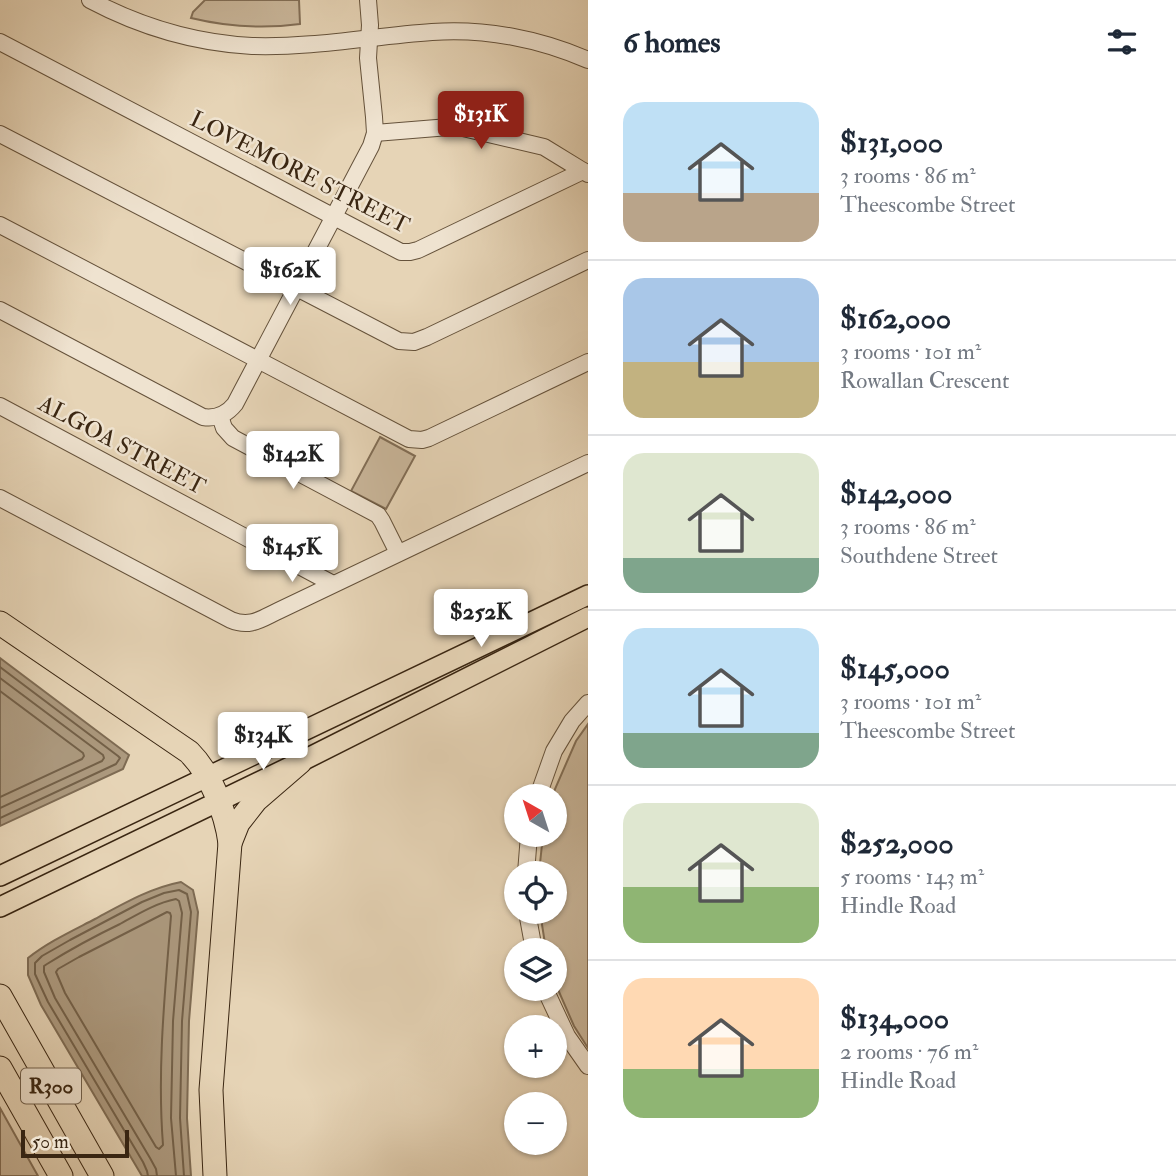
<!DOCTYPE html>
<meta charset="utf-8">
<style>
:root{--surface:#fff;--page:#f2f2f3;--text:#1f2937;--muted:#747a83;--line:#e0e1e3;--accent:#8f2418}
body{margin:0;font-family:"IM FELL Double Pica",serif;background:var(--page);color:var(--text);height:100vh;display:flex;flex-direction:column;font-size:26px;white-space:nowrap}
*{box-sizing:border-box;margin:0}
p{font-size:23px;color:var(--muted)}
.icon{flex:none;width:38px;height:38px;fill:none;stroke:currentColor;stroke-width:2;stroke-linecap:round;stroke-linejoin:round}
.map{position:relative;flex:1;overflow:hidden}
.drawer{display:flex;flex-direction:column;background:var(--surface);width:588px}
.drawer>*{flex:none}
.needle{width:46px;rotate:321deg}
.controls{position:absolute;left:504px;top:784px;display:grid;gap:14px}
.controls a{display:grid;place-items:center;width:63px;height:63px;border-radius:50%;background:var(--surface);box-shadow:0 2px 5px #0004;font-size:35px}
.scale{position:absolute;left:21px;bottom:18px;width:108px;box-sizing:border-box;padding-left:7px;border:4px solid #3a2612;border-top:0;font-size:19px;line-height:24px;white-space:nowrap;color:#3a2612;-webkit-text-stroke:5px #efe3d0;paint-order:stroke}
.price{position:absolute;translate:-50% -60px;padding:0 16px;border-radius:7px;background:#fff;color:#222;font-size:23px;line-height:46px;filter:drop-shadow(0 2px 4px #0008)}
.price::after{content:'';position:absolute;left:50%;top:42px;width:21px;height:16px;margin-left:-10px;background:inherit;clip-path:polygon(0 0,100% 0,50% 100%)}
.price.current{background:var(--accent);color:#fff}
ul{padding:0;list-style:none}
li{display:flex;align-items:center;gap:21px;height:175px;padding:0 35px}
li+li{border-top:2px solid var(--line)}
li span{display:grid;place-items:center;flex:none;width:196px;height:140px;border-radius:21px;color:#555}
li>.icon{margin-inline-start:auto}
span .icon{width:84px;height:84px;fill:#fffc;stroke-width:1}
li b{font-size:30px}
h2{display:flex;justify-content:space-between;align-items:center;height:84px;padding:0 35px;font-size:30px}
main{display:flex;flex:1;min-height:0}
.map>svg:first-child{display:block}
.green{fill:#c9b69a;stroke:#826e56;stroke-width:2}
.water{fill:#ac997e;stroke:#7e6b53;stroke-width:2}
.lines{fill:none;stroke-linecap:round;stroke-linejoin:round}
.shore{stroke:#736048;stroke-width:2}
.minor-casing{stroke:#65523b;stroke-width:18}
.major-casing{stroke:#3a2612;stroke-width:22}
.highway-casing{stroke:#3a2612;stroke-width:25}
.minor{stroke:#efe3d0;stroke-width:16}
.major{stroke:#e6d4b6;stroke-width:19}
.highway{stroke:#e6d4b6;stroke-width:23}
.labels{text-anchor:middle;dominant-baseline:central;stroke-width:5;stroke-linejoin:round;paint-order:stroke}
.shield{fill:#efe3d0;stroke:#705f4b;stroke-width:2}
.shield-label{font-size:21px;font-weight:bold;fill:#3a2612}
.street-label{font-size:23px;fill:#3a2612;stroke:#efe3d0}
</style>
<main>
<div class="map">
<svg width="588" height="1176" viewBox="0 0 588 1176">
<rect width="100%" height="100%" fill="#e6d4b6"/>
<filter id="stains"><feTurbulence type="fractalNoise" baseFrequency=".00286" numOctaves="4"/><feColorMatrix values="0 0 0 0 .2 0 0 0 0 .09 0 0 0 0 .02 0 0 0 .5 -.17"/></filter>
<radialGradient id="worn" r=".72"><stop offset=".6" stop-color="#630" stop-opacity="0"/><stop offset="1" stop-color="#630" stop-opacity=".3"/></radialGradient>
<!-- green -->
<g class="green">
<path d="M205,0H299L300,24C263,29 228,27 191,18L193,12Z"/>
<path d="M380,437L415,456L386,509L351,491Z"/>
<path d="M588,724V1048L574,1026L556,985L555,950H546L540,912H555V873H539L543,835H555V796H553L555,789L576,741Z"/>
<path d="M0,1108L38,1176H0Z"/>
</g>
<!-- water -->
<g class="water">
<path d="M0,658L129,755L123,769L0,826Z"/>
<path d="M181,882L193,890L198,912L189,1021L187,1118L191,1176H142L41,1005L28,975V958C48,942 72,931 95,919C123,904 150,888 181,882Z"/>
</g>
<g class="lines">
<!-- shore -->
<g class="shore">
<path d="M0,667L118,756L120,758L116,764L0,818"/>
<path d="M0,678L103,755L104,758L102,761L0,808"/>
<path d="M0,691L83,753L84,756L82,759L0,797"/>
<path d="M167,912L170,913L171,916C165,992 157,1069 163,1145L159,1149L156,1147L65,993L56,972L58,969L79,957Z"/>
<path d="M148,1176L147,1171L143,1162L48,1002L35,974V963L42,956L70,940L142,902L164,893L179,890L187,894L191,912L182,1021L180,1118L184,1176"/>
<path d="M157,1176L156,1169L150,1158L55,998L44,972V966L47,964C71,949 95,936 120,924C138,914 156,903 176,899L179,901L182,913L173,1021L171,1118L176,1176"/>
</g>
<!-- minor casing -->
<g class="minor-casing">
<g id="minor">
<path d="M90,0C141,27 195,43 252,46C313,48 373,36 432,32C485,28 540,39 588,60"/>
<path d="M0,42L401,252H410L418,250L583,171"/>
<path d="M375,133L449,127L463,128L544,147L588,174"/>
<path d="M0,134L399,341L414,342L427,337L588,260"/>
<path d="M0,225L409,439L422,440L429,438L588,362"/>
<path d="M0,310L203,417C217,419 227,414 235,404L371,146L375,133L374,117L368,58L370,25L368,0"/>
<path d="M0,406L333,584"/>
<path d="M220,416L224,428L233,438L378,515L382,521L398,553"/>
<path d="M0,498L231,620C250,628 261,619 278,611L588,463"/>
<path d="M538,796L554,751L572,721L588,703"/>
<path d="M526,873L529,835"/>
<path d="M527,912L534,950"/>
<path d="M545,989L567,1036L588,1066"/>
</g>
</g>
<!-- major casing -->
<g class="major-casing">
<g id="major">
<path d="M0,876L588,595"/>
<path d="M0,907L300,762L588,617"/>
</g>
</g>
<!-- highway casing -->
<g class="highway-casing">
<g id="highway">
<path d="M0,623L189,752C211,774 226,813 230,843L211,1090L215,1176"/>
<path d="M230,843L238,823L256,800L300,762"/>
<path d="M0,996L102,1176"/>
<path d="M0,1068L61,1176"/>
</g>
</g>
<!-- minor -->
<use href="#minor" class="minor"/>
<!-- major -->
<use href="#major" class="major"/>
<!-- highway -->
<use href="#highway" class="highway"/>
</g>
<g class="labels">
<!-- shield labels -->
<rect class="shield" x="21" y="1068.5" width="60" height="35" rx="5"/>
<g class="shield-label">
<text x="51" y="1086">R300</text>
</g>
<!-- street labels -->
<g class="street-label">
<text transform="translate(300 172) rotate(27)">LOVEMORE STREET</text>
<text transform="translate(122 445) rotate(28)">ALGOA STREET</text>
</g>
</g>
<rect width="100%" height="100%" filter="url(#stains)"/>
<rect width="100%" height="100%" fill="url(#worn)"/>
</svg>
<div class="controls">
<a><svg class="needle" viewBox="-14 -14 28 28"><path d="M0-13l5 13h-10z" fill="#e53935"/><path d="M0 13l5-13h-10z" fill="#747a83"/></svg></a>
<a><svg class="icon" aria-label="locate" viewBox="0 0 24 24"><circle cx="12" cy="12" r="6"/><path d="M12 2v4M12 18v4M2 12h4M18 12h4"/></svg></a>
<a><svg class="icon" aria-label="layers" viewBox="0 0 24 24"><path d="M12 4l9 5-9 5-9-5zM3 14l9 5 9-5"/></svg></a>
<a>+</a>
<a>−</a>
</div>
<div class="scale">50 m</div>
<b class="price current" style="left:481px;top:151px">$131K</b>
<b class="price" style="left:290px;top:307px">$162K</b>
<b class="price" style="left:293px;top:491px">$142K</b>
<b class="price" style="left:292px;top:584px">$145K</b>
<b class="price" style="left:481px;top:649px">$252K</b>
<b class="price" style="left:263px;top:772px">$134K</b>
</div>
<section class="drawer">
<h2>6 homes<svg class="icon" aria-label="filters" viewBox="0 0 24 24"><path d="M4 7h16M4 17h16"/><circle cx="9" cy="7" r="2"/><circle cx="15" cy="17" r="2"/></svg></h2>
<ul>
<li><span style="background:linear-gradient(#bfe0f5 65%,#b9a48a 0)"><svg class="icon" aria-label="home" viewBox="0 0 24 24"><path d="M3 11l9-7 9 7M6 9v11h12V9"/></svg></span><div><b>$131,000</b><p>3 rooms · 86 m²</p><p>Theescombe Street</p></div></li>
<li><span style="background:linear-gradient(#a9c7e8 60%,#c2b280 0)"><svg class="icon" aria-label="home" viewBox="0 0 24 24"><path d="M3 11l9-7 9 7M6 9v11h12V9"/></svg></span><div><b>$162,000</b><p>3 rooms · 101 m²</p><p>Rowallan Crescent</p></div></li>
<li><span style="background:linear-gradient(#dfe7d0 75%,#7fa58c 0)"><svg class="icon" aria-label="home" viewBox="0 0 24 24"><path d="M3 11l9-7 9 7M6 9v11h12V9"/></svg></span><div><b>$142,000</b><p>3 rooms · 86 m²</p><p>Southdene Street</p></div></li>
<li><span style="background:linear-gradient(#bfe0f5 75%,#7fa58c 0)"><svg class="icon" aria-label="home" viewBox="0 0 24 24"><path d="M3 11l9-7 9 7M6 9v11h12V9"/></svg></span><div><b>$145,000</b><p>3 rooms · 101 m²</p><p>Theescombe Street</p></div></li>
<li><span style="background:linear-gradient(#dfe7d0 60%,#8fb573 0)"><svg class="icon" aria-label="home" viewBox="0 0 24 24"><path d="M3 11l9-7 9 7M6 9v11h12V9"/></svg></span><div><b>$252,000</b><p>5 rooms · 143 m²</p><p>Hindle Road</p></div></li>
<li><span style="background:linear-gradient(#ffd9b3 65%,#8fb573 0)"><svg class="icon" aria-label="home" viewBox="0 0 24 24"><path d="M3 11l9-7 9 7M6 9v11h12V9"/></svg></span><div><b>$134,000</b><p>2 rooms · 76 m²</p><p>Hindle Road</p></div></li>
</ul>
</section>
</main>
